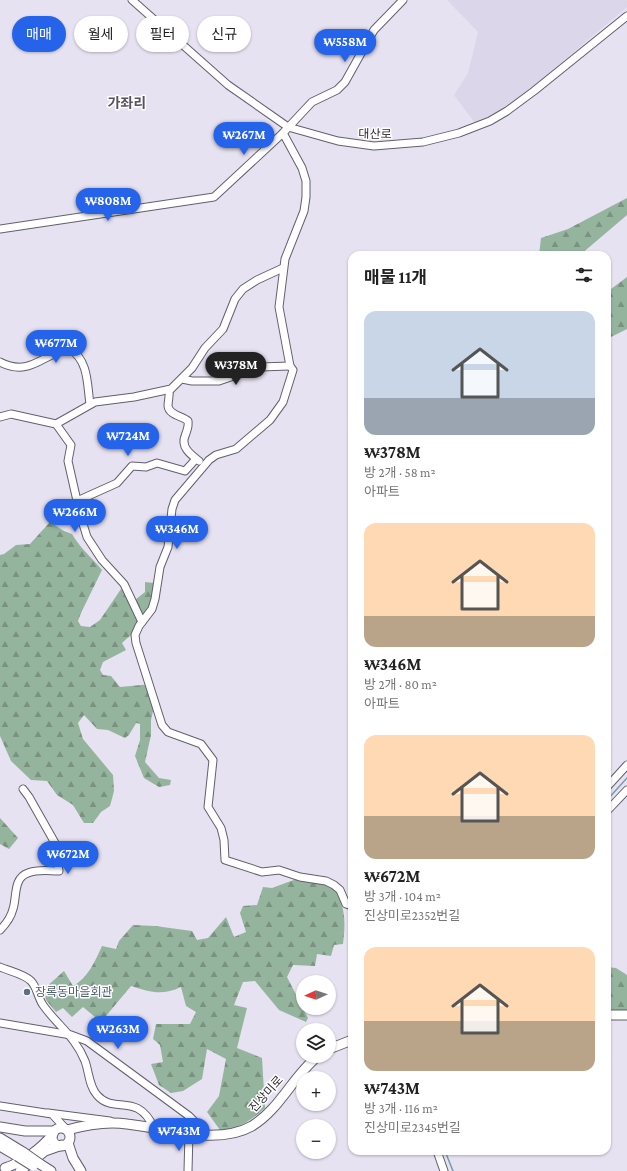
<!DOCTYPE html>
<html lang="ko">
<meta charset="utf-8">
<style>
:root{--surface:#fff;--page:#f2f2f2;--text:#222;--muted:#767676;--accent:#2563eb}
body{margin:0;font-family:"Crimson Pro","Noto Sans KR",serif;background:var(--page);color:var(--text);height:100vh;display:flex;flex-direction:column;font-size:15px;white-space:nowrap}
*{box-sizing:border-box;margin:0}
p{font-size:13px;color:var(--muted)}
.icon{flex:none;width:22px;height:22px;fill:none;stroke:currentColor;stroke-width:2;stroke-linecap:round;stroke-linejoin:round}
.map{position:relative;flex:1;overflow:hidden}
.panel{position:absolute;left:348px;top:251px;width:263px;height:904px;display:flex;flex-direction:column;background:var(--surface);border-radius:12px;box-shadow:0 1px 3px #0004}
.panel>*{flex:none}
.banner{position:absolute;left:12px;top:16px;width:276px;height:36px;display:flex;gap:8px}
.needle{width:26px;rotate:267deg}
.fabs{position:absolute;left:296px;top:975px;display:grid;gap:8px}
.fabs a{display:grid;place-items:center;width:40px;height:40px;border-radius:50%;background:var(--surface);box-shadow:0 1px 3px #0004;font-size:20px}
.price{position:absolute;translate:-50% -34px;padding:0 9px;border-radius:14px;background:var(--accent);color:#fff;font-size:13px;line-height:26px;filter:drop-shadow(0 1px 2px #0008)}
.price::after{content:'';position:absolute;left:50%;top:24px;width:12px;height:9px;margin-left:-6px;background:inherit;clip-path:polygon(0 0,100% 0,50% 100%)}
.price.current{background:#222;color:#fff}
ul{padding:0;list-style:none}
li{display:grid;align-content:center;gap:8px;height:212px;padding:0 16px}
li span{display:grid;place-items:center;height:124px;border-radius:12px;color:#555}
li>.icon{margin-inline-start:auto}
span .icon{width:72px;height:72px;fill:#fffc;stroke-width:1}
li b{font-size:17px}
h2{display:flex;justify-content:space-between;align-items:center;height:48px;padding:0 16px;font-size:17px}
.chip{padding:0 14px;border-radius:18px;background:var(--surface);box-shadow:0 1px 3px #0004;font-size:14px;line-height:36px}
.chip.current{background:var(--accent);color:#fff}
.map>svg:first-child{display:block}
.built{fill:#dcd6eb}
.forest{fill:url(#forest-firs)}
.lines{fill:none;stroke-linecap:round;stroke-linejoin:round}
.stream{stroke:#769cab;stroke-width:1.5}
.minor-casing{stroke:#635f6c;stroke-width:9}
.major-casing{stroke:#635f6c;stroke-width:11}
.minor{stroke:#fff;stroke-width:7}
.major{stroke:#fff;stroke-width:9}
.major-bridge-casing{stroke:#635f6c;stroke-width:11;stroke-linecap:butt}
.major-bridge{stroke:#fff;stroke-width:9}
.service-dot{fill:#5c6f8a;stroke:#fff;stroke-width:1.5}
.labels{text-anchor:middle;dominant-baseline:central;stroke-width:3;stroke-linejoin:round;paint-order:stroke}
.street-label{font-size:12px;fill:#2c2a30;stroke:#fff}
.service-label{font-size:12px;fill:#4e5e75;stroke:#fff;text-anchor:start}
.quarter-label{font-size:14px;font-weight:bold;fill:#57525f;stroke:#fff}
</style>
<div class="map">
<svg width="627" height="1171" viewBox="0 0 627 1171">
<defs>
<pattern id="forest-firs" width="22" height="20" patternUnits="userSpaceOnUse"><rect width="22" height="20" fill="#95b49d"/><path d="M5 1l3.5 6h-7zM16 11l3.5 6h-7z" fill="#7a9380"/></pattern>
</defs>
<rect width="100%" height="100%" fill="#e7e2f1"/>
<!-- built -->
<path class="built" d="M447,0H627V7L517,100L493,116L475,123L454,95L468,73L478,32Z"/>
<!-- forest -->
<g class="forest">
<path d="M627,198V215L580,255H539L541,238L568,229Z"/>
<path d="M627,277V329L607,339V292Z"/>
<path d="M50,522L64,531L72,534C80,548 92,558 102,570L81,613L78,621L81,626L90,627L100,620L121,589L135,600L145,592V582L154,583L160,590C155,623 145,622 122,643L126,650L103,662L100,670L103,675L111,676L120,687L152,684L156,698L151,720V735L145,762L159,778L171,780L170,785L159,787L144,778L135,756L140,740V724L136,723L129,735L125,738L108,730L97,729L84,715L78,723L83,739L113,775L114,791L110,806L101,812L93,823H84L73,805L57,795L47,781L31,780L11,761L0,736V555L4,554L16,545L30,544Z"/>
<path d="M0,818L18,838L9,849L0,844Z"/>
<path d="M299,878L334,886C345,907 346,920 343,944L334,945L331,956L317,954L315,966L293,965L287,977L308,1018L306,1022L279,1010L255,981L243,982L234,1005L247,1008L237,1048L262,1058L265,1108C251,1120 239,1129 220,1130L207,1112L219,1096L226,1059L207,1049L202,1079L183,1091L171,1093L159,1085L151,1064L163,1062L160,1045L153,1039L156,1024H190L196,1012L186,1006L181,987C162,996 150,992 131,986L101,1022L83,1007L72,1017L63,1008L56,1012L46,1000L44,989L64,971L73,986C88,978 95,961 102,946L116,949L119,941L133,925L155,926L192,931L197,940L208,938L226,917L234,937L246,932L240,913L243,906L257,905L263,887L272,888Z"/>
<path d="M607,967L616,968L627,975V1012H607Z"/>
</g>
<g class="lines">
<!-- stream -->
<g class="stream">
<path d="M607,800L627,778"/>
<path d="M445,1151L453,1171"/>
</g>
<!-- minor casing -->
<g class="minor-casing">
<g id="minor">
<path d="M132,0L228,85L288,127L338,141L374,146L423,142L459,133L490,121L507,111L534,91L627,16"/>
<path d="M283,133L302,168L306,181V197L304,211L285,259L279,307L290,366L293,370L283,402L270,420L236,449L216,455L209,460L175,500L172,509L168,547L160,567L155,599L152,609L139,626L135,635L136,643L162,725L168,732L201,744L213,760L208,807L221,828L224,840L225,860L262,872L279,870L300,877L326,881L334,885L340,890L346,904L352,906"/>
<path d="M0,229L214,197L283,133L312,102L337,90L345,82L374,30L403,0"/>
<path d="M0,362C31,378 44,352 70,349C89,361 87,385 90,404"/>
<path d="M182,379L192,381H219L260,367L290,366"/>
<path d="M169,390C170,396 168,400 168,406C169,415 182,416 188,421C189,427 187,430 185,436C180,448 193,456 199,461"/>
<path d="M0,417L11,414L56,424L95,402L134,397L171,389L192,368L205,348L223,329L235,299L243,289L257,280L283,268"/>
<path d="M56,424L71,445L68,461L80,514L87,537L102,560L124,584L142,622"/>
<path d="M77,501L117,483L132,466L146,467L157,463L185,471L195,460"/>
<path d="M607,787L627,765"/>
<path d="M607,811L627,790"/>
<path d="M0,930C6,924 11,917 13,909C17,897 13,878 28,873C38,869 49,871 59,871L55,843L29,797L23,789"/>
<path d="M0,967C9,971 24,974 31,981C37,987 38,998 43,1005C57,1025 75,1036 85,1061C89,1072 89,1086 97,1095C114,1115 137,1091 154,1128"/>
<path d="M0,1023L71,1035L87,1041L189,1116L208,1135"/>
<path d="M0,1106L52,1114L65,1128"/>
<path d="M48,1113L110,1121"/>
<path d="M437,1151L444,1171"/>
<path d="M188,1171L189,1133"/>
</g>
</g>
<!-- major casing -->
<g class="major-casing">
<g id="major">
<path d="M607,1015H627"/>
<path d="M329,1049L352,1040"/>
<path d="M0,1127L25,1131H54"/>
<circle cx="61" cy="1137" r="9"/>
<path d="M67,1130C85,1125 108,1121 127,1124C165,1128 217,1146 252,1126C280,1109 293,1076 318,1056"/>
<path d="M0,1138L23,1152"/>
<path d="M68,1143L73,1158L81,1171"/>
<path d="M0,1146L17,1156"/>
<path d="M40,1164L51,1171"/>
<path d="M5,1168C23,1162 41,1149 53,1134"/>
<path d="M20,1171L45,1151L62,1145"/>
</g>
</g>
<!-- minor -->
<use href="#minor" class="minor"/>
<!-- major -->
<use href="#major" class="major"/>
<!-- major-bridge casing -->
<g class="major-bridge-casing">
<g id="major-bridge">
<path d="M23,1152L40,1164"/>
<path d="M17,1156L33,1166"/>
</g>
</g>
<!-- major-bridge -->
<use href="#major-bridge" class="major-bridge"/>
</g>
<!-- markers -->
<circle class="service-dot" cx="27" cy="992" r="4"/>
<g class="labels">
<!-- street labels -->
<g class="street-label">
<text transform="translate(375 134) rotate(1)">대산로</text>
<text transform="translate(266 1094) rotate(-48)">진상미로</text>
</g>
<!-- service labels -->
<g class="service-label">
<text x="35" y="992">장록동마을회관</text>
</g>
<!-- quarter labels -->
<g class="quarter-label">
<text x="127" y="103">가좌리</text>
</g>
</g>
</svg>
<div class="fabs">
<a><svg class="needle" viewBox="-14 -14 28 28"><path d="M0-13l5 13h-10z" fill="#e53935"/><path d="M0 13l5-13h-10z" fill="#767676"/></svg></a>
<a><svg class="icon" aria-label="layers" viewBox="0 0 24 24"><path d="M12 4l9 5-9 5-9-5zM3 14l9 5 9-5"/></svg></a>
<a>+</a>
<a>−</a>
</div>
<b class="price" style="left:345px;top:63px">₩558M</b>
<b class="price" style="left:244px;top:156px">₩267M</b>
<b class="price" style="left:108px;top:222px">₩808M</b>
<b class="price" style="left:56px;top:364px">₩677M</b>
<b class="price current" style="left:236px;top:386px">₩378M</b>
<b class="price" style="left:128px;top:457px">₩724M</b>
<b class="price" style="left:75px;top:533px">₩266M</b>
<b class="price" style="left:177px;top:550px">₩346M</b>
<b class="price" style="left:68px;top:875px">₩672M</b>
<b class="price" style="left:118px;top:1050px">₩263M</b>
<b class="price" style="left:179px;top:1152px">₩743M</b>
<div class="banner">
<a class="chip current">매매</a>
<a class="chip">월세</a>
<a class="chip">필터</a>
<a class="chip">신규</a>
</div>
<section class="panel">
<h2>매물 11개<svg class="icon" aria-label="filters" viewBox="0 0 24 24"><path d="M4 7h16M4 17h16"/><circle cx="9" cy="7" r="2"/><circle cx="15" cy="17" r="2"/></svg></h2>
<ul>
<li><span style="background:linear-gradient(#c9d6e8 70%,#9aa5b1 0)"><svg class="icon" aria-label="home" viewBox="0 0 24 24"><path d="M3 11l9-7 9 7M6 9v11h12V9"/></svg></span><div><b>₩378M</b><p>방 2개 · 58 m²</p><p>아파트</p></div></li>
<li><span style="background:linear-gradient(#ffd9b3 75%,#b9a48a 0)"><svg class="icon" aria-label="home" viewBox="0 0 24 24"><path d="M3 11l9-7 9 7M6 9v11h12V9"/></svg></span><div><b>₩346M</b><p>방 2개 · 80 m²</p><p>아파트</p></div></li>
<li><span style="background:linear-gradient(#ffd9b3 65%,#b9a48a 0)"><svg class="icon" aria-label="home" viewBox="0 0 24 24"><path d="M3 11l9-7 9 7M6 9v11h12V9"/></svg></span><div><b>₩672M</b><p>방 3개 · 104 m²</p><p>진상미로2352번길</p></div></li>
<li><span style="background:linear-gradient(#ffd9b3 60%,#b9a48a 0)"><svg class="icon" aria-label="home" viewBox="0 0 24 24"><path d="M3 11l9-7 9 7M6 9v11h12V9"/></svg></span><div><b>₩743M</b><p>방 3개 · 116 m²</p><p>진상미로2345번길</p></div></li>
</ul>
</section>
</div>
